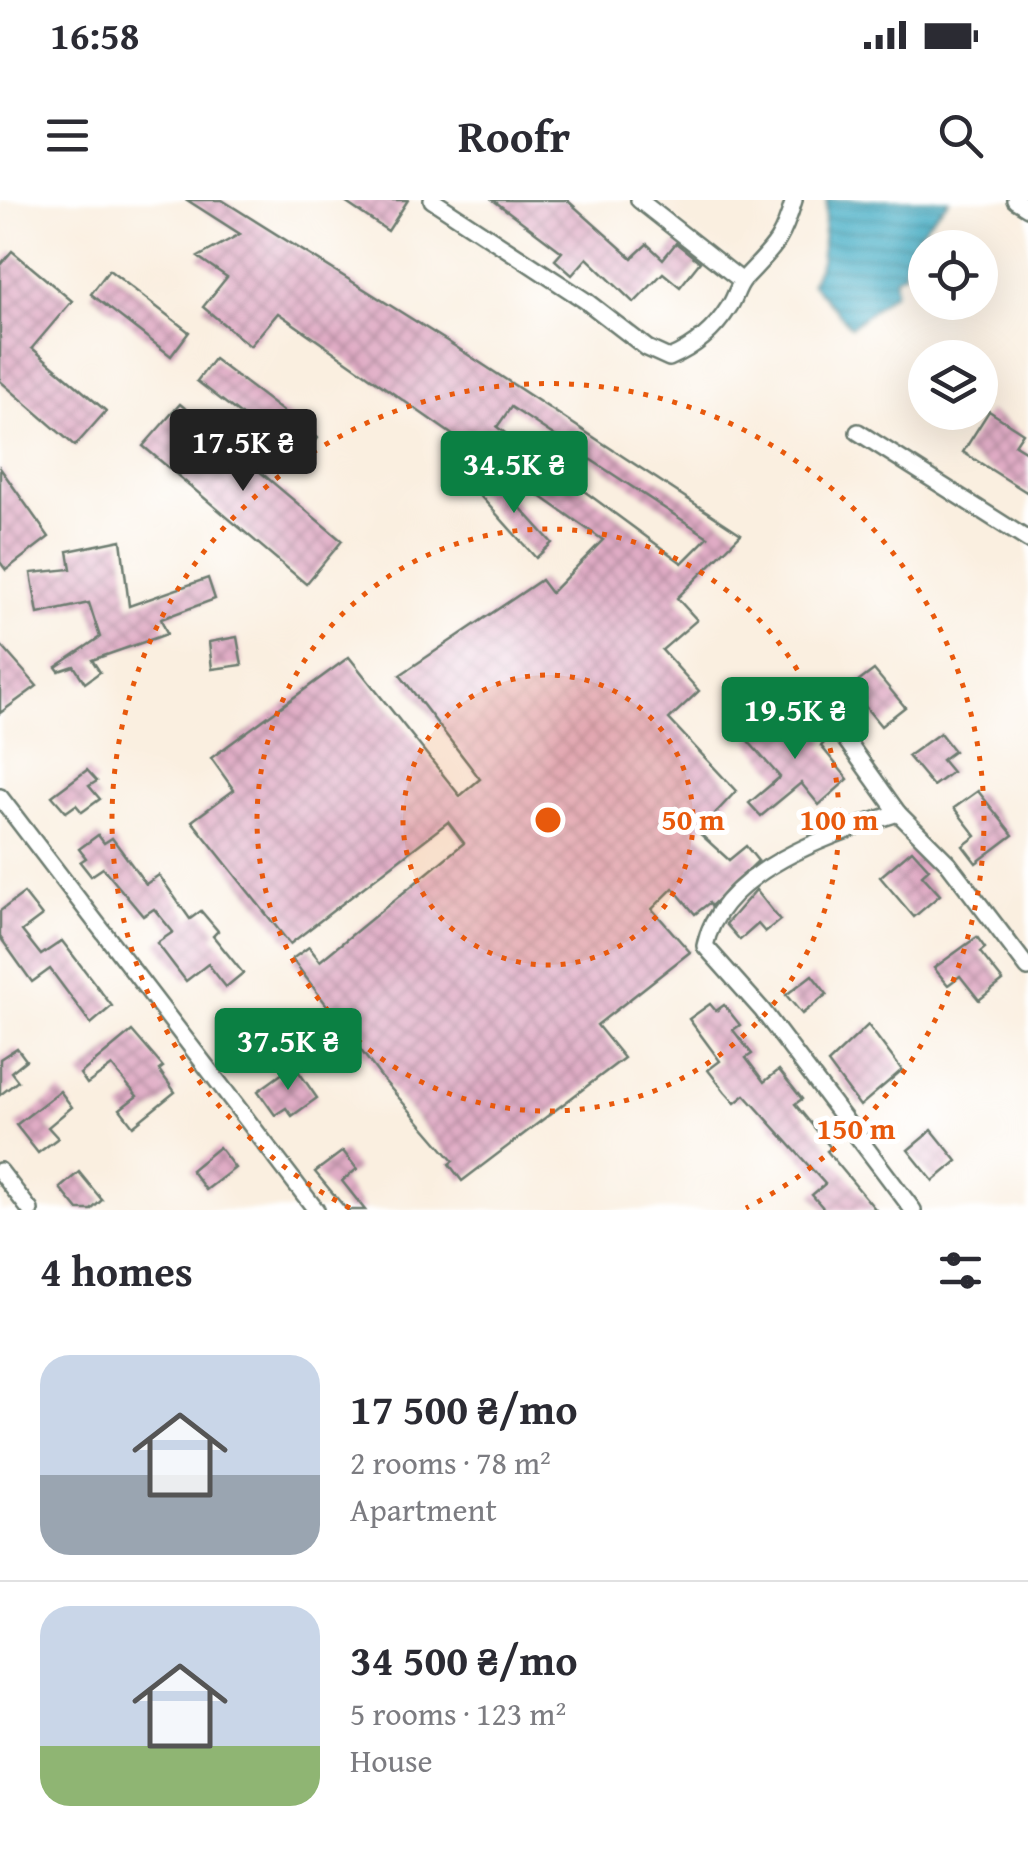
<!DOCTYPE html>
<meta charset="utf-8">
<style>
:root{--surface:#fff;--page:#f2f2f3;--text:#2b2b33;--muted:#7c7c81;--line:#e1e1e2;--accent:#0b8043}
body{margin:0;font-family:"Gentium Book Plus",serif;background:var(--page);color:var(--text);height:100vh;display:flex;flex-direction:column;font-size:38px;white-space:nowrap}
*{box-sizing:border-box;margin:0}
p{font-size:32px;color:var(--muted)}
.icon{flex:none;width:55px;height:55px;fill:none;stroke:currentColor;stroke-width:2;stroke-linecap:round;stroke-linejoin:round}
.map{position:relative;height:1010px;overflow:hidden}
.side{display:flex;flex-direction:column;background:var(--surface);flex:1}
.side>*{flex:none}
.buttons{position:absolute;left:908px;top:30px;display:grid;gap:20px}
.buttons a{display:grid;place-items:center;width:90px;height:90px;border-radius:50%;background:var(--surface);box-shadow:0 10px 40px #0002;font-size:50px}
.price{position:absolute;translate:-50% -85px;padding:0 22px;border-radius:10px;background:var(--accent);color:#fff;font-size:32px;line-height:65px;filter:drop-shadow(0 2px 5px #0008)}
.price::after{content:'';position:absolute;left:50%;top:60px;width:30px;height:22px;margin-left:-15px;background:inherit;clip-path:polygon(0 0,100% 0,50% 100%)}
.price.active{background:#222;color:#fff}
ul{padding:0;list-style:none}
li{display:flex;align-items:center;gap:30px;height:250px;padding:0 40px}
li+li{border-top:2px solid var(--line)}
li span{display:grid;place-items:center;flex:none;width:280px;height:200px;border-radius:30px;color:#555}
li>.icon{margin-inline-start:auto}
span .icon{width:120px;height:120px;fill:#fffc;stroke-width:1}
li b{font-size:42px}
h2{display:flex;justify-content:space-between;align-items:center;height:120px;padding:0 40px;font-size:42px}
.status{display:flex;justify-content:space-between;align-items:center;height:70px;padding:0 50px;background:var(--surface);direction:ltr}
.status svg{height:28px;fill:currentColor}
header{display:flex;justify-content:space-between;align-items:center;height:130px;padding:0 40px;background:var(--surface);font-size:45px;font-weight:700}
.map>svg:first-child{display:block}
.water{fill:url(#water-rules);stroke:#33767d;stroke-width:2.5}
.building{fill:url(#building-cross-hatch);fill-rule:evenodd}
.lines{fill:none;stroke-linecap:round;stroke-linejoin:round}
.street-casing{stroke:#6c7b70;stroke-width:20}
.street{stroke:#fff;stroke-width:15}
.ring{fill:none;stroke:#e8590c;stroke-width:5;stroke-dasharray:5 10}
.centre{fill:#e8590c;stroke:#fff;stroke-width:5}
.ring-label{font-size:30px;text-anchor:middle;font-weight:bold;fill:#e8590c;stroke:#fff;stroke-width:10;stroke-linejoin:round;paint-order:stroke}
</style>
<div class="status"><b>16:58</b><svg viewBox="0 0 49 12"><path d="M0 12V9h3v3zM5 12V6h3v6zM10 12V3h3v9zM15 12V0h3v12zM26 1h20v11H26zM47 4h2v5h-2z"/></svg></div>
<header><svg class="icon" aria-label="menu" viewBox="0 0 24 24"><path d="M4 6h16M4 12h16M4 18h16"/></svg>Roofr<svg class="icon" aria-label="search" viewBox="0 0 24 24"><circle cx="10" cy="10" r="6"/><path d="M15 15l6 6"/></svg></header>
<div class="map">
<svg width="1028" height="1010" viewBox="0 0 1028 1010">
<defs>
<pattern id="water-rules" width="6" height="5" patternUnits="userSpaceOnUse" patternTransform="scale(2.5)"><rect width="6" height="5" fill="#47afc6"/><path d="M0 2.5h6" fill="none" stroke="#3b90a2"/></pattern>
<pattern id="building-cross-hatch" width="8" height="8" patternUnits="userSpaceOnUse" patternTransform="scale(2.5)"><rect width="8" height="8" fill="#e0acc5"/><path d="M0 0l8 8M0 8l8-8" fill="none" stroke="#b58da1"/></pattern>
</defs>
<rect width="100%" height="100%" fill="#fff"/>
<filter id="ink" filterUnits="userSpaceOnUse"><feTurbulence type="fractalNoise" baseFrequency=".01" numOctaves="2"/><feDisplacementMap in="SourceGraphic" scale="20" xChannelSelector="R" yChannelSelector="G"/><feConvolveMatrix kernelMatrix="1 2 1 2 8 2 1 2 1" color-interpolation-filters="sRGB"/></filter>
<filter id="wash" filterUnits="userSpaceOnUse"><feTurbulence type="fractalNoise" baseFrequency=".0048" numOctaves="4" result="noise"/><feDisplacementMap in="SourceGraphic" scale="40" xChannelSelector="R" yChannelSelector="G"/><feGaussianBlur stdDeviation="2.25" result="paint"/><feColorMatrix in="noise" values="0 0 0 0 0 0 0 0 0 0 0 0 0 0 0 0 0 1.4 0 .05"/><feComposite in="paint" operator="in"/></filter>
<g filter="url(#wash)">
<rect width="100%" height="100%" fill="#faefe0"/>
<!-- water -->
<path class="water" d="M827,0H949C931,22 901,43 905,73L895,77V92L851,127L811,83L821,62Z"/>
<g id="blocks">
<!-- building -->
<g class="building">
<path d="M187,0H222L447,141L741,334L677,398L697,420L662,450L699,491L669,519L736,591L698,632L729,660L746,646L758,661L711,706L709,703L695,714L673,688L652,709L690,752L597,825L624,858L462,981L449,964L453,961L381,877L292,759L309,747L320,761L464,643L448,622L290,744L192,621L234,590L211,558L349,457L460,596L480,579L400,475L541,380L551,393L603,340L278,113L250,146L203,107L227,77L198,57L240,34ZM511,207L708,337L682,363L497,227Z"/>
<path d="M342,0H408L388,31Z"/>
<path d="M493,0H567L632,58L647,44L663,59L676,43L700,62L680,87L663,73L634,103L587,58L572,75L555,60L562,52Z"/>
<path d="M12,51L72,101L32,148L106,211L75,246L0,181V65Z"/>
<path d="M109,70L189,132L171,156L91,94Z"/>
<path d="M214,159L318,238L301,261L197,181Z"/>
<path d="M180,204L342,341L306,384L143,246Z"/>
<path d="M989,211L1023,233L1015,245L1028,253V293L963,252Z"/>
<path d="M0,268L49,337L6,370L0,362Z"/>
<path d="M491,275L552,343L536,358L475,290Z"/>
<path d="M121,340L129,406L208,378L215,399L161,419L167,434L92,460L100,472L85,483L74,466L59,471L56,467L100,437L89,403L38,414L31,373L71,369L68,351Z"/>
<path d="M237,437L242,465L212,469L209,442Z"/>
<path d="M0,444L37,486L0,513Z"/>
<path d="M874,470L905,507L881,526L850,488Z"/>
<path d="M787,508L811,533L816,529L826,541L821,546L848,579L819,605L801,583L761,616L749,603L780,577L748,541Z"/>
<path d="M940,533L954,551L942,560L952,572L933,586L908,556Z"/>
<path d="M87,570L97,581L89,586L100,599L82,612L76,605L66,612L52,596Z"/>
<path d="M978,591L1013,635L976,663L963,646L976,636L954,608Z"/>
<path d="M98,635L104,643L112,638L146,684L159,675L190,719L201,711L218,731L213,736L243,773L226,787L208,764L186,781L157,743L173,732L154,709L143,716L103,668L91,676L80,662L86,658L79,649Z"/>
<path d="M912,650L929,669L922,675L940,695L914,717L880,677Z"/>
<path d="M756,690L780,720L765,732L758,724L740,740L726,724Z"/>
<path d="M24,693L42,716L22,731L41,755L62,741L112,806L91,824L50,769L32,782L0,737V711Z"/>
<path d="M977,737L985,748L980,752L1003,781L979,800L960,776L948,785L934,768Z"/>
<path d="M812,775L827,794L802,814L786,795Z"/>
<path d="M710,804L716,811L724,805L740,825L733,830L752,854L746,858L764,882L779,870L802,899L795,904L831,948L827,951L876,1010H825L812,995L825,984L745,895L735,903L725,892L708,870L720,861L689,819Z"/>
<path d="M253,815L271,839L242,862L223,837Z"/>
<path d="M868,825L902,870L860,906L828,863Z"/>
<path d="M132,831L163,867L159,870L175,892L133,926L120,909L137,896L112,866L87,884L80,874Z"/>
<path d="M17,848L26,860L11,872L18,881L0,895V859Z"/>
<path d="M294,865L317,898L292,916L286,908L275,915L258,891Z"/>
<path d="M60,891L72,907L48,927L58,938L38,953L16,925Z"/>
<path d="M932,930L957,961L933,981L908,950Z"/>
<path d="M219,947L235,968L206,990L191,970Z"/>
<path d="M343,951L357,969L342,981L365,1010H347L315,972Z"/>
<path d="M79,972L102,1000L91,1010H78L60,988Z"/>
</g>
</g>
</g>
<g filter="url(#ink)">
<use href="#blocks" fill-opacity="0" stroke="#6c7b70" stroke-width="2.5"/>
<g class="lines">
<!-- street casing -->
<g class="street-casing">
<g id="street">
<path d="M432,0L586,101L647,148L669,158C695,147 714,131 729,107C735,99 737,87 744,79C774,47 781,44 794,0"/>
<path d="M639,0L742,81"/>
<path d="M1015,0L1028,8"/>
<path d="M858,232L1028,340"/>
<path d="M833,522L898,613L948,663L1028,768"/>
<path d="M0,597L316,1010"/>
<path d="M898,613C833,633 720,671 705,746L762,810L913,1010"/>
<path d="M0,971L30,1010"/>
</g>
</g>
<!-- street -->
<use href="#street" class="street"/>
</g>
</g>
<!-- distance rings -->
<circle cx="548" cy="620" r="145" fill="#e8590c" fill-opacity=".12"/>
<g class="ring">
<circle cx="548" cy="620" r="145"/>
<circle cx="548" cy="620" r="291"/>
<path d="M350 1008A436 436 0 1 1 746 1008"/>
</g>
<circle cx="548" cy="620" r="15" class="centre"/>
<g class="ring-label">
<text x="693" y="630">50 m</text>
<text x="839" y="630">100 m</text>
<text x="856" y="939">150 m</text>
</g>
</svg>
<div class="buttons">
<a><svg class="icon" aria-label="locate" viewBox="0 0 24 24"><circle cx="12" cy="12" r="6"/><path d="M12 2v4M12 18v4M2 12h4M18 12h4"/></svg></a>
<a><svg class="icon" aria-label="layers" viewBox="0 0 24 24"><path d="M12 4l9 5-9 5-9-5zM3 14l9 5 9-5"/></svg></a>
</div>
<b class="price active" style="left:243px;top:294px">17.5K ₴</b>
<b class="price" style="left:514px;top:316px">34.5K ₴</b>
<b class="price" style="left:795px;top:562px">19.5K ₴</b>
<b class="price" style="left:288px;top:893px">37.5K ₴</b>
</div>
<section class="side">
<h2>4 homes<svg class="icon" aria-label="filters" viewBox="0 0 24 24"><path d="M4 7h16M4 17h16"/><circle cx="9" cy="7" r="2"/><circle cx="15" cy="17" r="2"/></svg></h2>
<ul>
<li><span style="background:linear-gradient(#c9d6e8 60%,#9aa5b1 0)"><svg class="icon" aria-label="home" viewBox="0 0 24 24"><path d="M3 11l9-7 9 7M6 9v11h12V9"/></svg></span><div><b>17 500 ₴/mo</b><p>2 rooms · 78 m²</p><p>Apartment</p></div></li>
<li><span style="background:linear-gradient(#c9d6e8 70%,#8fb573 0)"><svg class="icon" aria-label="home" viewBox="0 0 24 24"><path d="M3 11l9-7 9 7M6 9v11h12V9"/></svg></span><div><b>34 500 ₴/mo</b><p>5 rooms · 123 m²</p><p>House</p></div></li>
</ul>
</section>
